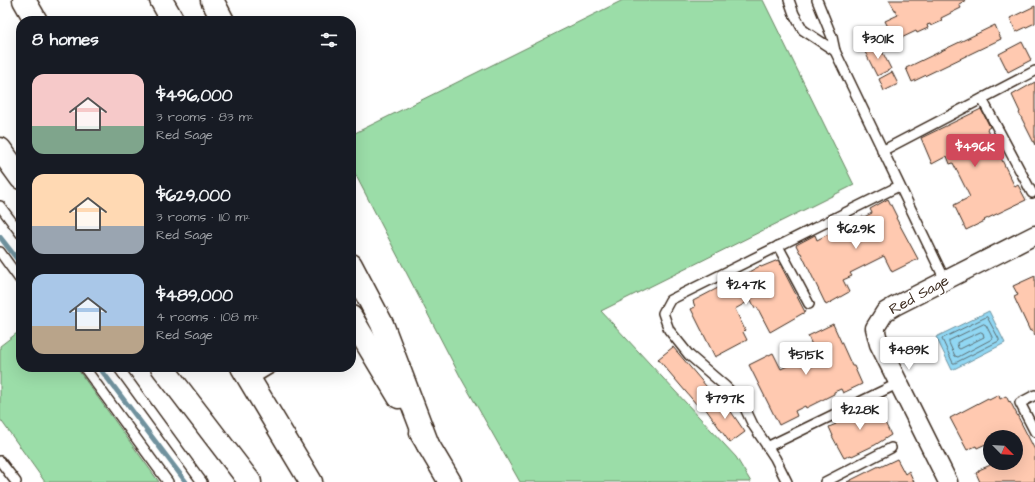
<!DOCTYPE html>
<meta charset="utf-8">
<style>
:root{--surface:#171b24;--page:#20242c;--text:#f1f3f6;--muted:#9ea1a6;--accent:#d1495b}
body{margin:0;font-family:"Architects Daughter",sans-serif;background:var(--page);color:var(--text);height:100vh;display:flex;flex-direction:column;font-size:15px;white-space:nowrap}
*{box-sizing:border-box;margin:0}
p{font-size:13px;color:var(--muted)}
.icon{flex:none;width:22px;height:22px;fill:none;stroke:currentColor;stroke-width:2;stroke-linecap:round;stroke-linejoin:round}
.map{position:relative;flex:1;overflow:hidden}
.drawer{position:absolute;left:16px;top:16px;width:340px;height:356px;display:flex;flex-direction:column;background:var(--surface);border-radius:16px;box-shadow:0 4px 16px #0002}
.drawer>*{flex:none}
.needle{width:26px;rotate:114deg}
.buttons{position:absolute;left:983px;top:430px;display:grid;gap:8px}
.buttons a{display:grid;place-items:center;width:40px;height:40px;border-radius:50%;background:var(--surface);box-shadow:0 4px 16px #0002;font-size:20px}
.price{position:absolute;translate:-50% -34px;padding:0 9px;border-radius:4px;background:#fff;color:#222;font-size:13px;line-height:26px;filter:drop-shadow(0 1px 2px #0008)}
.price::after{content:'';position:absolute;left:50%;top:24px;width:12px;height:9px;margin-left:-6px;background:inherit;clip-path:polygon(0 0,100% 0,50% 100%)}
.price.on{background:var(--accent);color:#fff}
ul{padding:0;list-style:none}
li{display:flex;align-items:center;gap:12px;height:100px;padding:0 16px}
li span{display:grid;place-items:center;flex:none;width:112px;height:80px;border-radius:12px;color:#555}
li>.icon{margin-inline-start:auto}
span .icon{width:48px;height:48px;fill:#fffc;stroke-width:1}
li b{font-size:17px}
h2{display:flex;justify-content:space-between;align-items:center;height:48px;padding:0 16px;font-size:17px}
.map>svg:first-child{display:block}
.green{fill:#9bdda8;stroke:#6b8463}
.water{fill:#91d7f3;stroke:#6f929e}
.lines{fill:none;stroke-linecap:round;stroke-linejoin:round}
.shore{stroke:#5d6f73;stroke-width:1}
.stream{stroke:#6f929e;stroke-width:5}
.building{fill:#ffc9b0;stroke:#3b2a1e}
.lane-casing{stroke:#3b2a1e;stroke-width:12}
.street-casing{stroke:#3b2a1e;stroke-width:21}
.highway-casing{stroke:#3b2a1e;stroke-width:25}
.lane{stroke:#fff;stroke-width:9}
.street{stroke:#fff;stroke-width:18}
.highway{stroke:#fff;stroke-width:22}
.labels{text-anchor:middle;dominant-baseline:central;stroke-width:3;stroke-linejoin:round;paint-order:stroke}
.street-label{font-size:15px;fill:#3b2a1e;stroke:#fff}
</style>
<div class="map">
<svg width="1035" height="482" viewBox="0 0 1035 482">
<rect width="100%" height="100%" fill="#fff"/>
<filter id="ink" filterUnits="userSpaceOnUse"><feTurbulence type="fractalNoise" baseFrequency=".025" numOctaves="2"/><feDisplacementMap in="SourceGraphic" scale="8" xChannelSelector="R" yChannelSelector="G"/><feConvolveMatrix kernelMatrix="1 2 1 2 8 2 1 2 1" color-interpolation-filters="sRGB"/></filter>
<g filter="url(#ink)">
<!-- green -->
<g class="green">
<path d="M623,0H763L854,185L601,311L736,457L751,482H520L461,378L351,166V135Z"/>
<path d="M21,330V367H76L159,482H45L0,419V346Z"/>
</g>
<!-- water -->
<path class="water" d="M989,311L1005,343L952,370L936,337Z"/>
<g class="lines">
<!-- shore -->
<g class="shore">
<path d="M987,317L999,339V341L955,363H953L942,339Z"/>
<path d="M984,324L986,325L992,337V339L958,357L955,356L949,343V341Z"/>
<path d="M981,332L983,333L984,337L960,349L958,348L957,343Z"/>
</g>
<!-- stream -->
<g class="stream">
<path d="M0,237L21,264"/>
<path d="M99,367L186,482"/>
</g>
</g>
<!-- building -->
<g class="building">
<path d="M889,0H966L959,4L961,8L941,18L942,21L931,26L930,24L927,25L928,28L917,33L916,31L895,41L885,21L898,15Z"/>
<path d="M1035,6V23L1016,32L1010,18Z"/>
<path d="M995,25L1001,39L912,82L906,68Z"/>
<path d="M1022,42L1031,60L1008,72L999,54Z"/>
<path d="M878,43L891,69L877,76L864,50Z"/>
<path d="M892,72L898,84L884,91L879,79Z"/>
<path d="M1035,82V145L1019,113L1020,112L1012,95Z"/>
<path d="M981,109L990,127L987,129L1015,187L1018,185L1026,200L984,220L985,221L966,230L954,205L970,197L953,163L950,164L947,156L932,164L921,138Z"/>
<path d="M888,199L897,217L896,218L918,259L892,272L884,256L850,273L852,276L843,280L849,292L826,305L801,253H800L796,245L815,235L817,240L863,216L864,217L872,213L870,209Z"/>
<path d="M778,260L805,312L770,332L757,307L755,308L751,300L735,309L745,330L743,332L747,340L715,357L691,309L695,307L693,301L760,266L761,267Z"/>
<path d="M1035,276V336L1032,330L1030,331L1014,297L1018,295L1013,286Z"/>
<path d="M833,324L852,366H854L862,384L843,393L841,389L834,392V394L806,408L805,406L795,411L797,416L779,425L749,365L773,353L781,369L815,352L808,336Z"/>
<path d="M673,347L712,393L697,405L658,359Z"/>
<path d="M999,395L1000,399L1006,396L1009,402L1010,401L1035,450V482H980L976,473L979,471V470L995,463H1016V437H990V442L977,448L976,446L967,450L950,418L988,398L989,400Z"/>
<path d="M721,397L745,432L730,443L705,408Z"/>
<path d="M876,404L891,435L875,445L852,456L851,455L844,458L832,436H833L829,427L836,424L835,422L869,405L870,407Z"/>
<path d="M897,459L905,474L909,471L914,482H847L879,466L880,467Z"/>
</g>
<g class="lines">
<!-- lane casing -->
<g class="lane-casing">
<g id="lane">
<path d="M789,0L794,14L803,30L835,51L832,37L817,0"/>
<path d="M835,51L945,280"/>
<path d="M982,99L1032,193"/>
<path d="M882,151L1035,71"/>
<path d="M0,206L21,234"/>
<path d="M778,246L809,304"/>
<path d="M0,252L21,281"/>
<path d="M84,367L168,482"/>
<path d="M118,367L202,482"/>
<path d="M250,381L273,367"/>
<path d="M1035,395L1020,403L1035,432"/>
<path d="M767,447L899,383"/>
<path d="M0,461L16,482"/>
<path d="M787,482L775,458L753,425L743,404L725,386L689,355L669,330L663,313L670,300L899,186"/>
<path d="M825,482L891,448"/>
</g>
</g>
<!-- street casing -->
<g class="street-casing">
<path id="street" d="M948,482L879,344L875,328L885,312L895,306L1035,235"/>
</g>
<!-- highway casing -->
<g class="highway-casing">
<g id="highway">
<path d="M24,0L36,21"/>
<path d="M161,0L173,21"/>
<path d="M212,0L223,21"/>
<path d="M0,149L21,178"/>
<path d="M351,265L382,324L428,445"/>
<path d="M351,317L399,397"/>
<path d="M162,367L250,482"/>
<path d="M242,367L311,482"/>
<path d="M421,433L450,482"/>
</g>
</g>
<!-- lane -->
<use href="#lane" class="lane"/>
<!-- street -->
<use href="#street" class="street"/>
<!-- highway -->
<use href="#highway" class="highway"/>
</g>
</g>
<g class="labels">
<!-- street labels -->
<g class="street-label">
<text transform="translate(919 295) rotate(-29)">Red Sage</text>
</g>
</g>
</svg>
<div class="buttons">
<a><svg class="needle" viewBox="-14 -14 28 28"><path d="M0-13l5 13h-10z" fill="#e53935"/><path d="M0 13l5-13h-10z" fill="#9ea1a6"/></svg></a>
</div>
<b class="price" style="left:878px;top:60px">$301K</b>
<b class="price on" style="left:975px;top:168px">$496K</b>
<b class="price" style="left:856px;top:250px">$629K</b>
<b class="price" style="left:746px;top:306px">$247K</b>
<b class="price" style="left:909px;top:371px">$489K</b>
<b class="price" style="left:806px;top:376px">$515K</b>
<b class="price" style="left:725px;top:420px">$797K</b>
<b class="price" style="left:860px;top:431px">$228K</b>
<section class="drawer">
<h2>8 homes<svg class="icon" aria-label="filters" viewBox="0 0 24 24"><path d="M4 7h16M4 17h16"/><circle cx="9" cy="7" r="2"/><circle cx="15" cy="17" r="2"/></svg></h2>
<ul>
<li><span style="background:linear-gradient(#f6c9c9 65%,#7fa58c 0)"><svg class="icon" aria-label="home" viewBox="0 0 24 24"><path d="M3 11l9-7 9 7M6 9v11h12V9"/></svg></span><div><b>$496,000</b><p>3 rooms · 83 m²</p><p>Red Sage</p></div></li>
<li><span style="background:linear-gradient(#ffd9b3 65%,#9aa5b1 0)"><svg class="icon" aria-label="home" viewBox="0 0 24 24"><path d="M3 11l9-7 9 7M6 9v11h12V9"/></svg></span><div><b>$629,000</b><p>3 rooms · 110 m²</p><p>Red Sage</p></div></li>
<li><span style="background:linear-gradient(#a9c7e8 65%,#b9a48a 0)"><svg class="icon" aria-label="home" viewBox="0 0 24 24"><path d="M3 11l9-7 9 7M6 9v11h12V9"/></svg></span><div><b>$489,000</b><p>4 rooms · 108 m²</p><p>Red Sage</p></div></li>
</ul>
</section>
</div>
